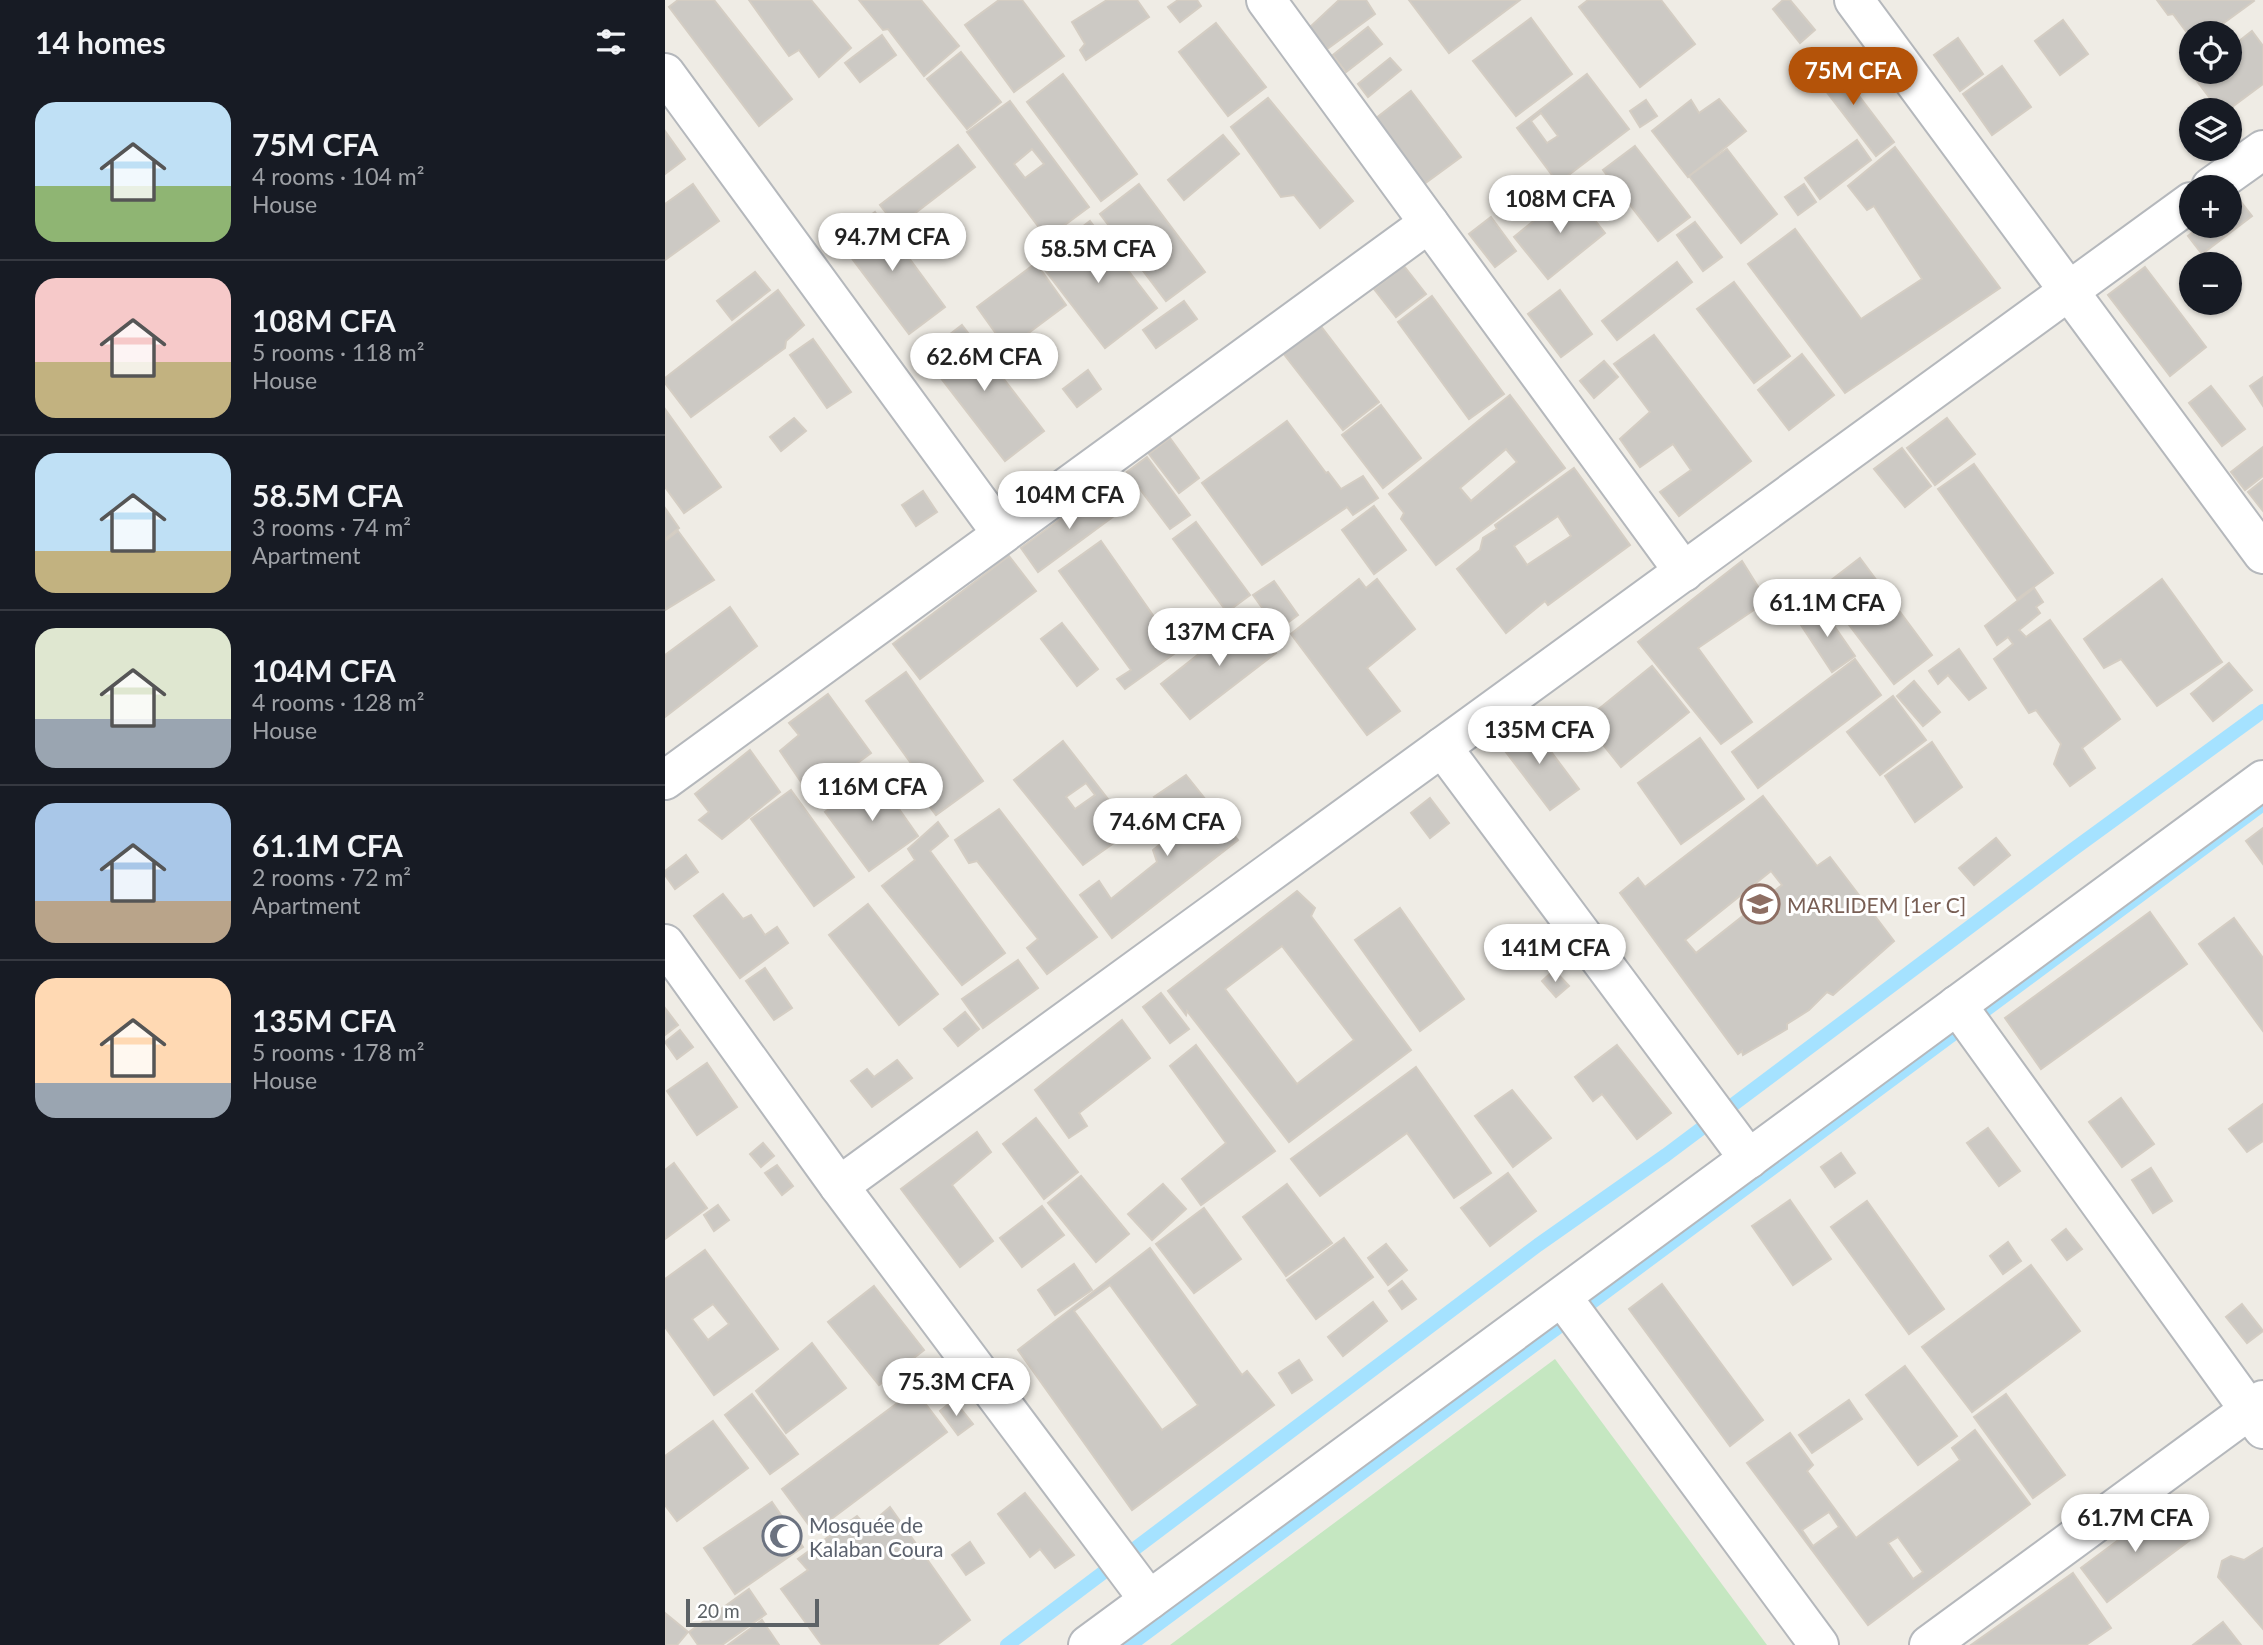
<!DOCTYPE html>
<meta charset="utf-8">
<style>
:root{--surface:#171b24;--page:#242831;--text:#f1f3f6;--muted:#9ea1a6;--line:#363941;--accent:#b45309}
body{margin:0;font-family:Lato,sans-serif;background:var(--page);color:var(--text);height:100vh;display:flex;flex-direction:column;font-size:26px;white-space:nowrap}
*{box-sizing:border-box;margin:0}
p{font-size:23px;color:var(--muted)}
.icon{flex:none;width:38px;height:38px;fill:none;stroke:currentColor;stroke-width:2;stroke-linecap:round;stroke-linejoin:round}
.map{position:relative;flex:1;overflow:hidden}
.drawer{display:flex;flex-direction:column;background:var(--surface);width:665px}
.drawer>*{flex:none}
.fabs{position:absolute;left:1514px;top:21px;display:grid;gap:14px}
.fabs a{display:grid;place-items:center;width:63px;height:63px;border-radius:50%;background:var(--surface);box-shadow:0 2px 5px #0004;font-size:35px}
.scale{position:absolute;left:21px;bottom:18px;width:133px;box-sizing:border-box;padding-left:7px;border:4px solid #5c6266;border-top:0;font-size:19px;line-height:24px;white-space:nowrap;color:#5c6266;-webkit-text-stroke:5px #fff;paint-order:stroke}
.price{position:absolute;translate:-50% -60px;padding:0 16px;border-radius:24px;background:#fff;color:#222;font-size:23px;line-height:46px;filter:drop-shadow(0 2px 4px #0008)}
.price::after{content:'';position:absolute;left:50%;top:42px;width:21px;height:16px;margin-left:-10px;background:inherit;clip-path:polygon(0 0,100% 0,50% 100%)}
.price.selected{background:var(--accent);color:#fff}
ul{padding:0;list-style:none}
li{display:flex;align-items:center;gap:21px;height:175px;padding:0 35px}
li+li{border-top:2px solid var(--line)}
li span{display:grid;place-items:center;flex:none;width:196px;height:140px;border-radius:21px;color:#555}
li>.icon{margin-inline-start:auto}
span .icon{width:84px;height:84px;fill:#fffc;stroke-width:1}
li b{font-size:30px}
h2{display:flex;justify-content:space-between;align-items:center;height:84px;padding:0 35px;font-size:30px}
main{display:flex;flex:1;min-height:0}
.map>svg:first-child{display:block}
.green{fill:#c5e7c1}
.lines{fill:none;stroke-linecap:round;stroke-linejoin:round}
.stream{stroke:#a5e2ff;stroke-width:14}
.building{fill:#ccc9c4;stroke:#d4cdc3;stroke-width:2;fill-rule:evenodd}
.minor-casing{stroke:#b5b8bc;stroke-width:42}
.minor{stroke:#fff;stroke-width:38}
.labels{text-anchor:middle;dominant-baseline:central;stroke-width:6;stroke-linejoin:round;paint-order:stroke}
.education-label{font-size:21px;fill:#785e54;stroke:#fff;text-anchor:start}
.worship-label{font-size:21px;fill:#5b616d;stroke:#fff;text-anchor:start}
</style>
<main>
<section class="drawer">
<h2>14 homes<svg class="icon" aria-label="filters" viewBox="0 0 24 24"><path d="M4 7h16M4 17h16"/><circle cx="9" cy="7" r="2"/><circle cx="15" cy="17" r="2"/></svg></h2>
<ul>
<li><span style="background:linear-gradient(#bfe0f5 60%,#8fb573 0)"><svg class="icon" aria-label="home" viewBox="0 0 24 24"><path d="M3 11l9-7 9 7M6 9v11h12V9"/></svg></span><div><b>75M CFA</b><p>4 rooms · 104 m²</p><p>House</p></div></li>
<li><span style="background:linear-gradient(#f6c9c9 60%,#c2b280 0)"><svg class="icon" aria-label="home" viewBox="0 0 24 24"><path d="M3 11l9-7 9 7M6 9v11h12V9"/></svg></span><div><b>108M CFA</b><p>5 rooms · 118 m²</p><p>House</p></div></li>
<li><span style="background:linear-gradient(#bfe0f5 70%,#c2b280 0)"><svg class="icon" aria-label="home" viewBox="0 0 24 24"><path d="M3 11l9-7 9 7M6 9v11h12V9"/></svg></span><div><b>58.5M CFA</b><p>3 rooms · 74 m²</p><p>Apartment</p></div></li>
<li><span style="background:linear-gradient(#dfe7d0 65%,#9aa5b1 0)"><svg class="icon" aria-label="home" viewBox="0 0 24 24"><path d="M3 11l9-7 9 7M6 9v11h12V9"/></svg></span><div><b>104M CFA</b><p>4 rooms · 128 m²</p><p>House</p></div></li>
<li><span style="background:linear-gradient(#a9c7e8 70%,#b9a48a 0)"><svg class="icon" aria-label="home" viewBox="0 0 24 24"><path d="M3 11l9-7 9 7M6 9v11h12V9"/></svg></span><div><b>61.1M CFA</b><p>2 rooms · 72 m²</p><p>Apartment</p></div></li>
<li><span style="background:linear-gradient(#ffd9b3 75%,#9aa5b1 0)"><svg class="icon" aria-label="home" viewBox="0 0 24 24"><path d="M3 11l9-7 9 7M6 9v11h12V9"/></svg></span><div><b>135M CFA</b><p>5 rooms · 178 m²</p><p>House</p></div></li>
</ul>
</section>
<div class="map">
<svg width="1598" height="1645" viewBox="0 0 1598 1645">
<rect width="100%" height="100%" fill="#efece5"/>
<!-- green -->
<path class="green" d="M890,1359L1102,1645H505Z"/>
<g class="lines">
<!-- stream -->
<g class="stream">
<path d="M342,1645L873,1245L1001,1155L1406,851L1598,711"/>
<path d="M465,1645L1598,804"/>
</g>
</g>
<!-- building -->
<g class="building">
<path d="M13,0H49L127,99L94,126L4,7Z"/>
<path d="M84,0H146L186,48L154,77L134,50L124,56Z"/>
<path d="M194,0H256L294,46L259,76L223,29L218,30Z"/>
<path d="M334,0H357L399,56L349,92L300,25Z"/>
<path d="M442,0H472L484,17L421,60L415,50L420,44L407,22Z"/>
<path d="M513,0H532L536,6L515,22L503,7Z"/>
<path d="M674,0H701L710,14L662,49L645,27Z"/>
<path d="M744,0H855L784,53Z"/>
<path d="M923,0H996L1030,44L975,87L914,7Z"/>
<path d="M1118,0H1125L1150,30L1135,43L1108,9Z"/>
<path d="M1492,0H1588L1589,1L1545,33H1526V38L1508,14L1503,15Z"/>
<path d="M866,18L907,74L851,116L808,61Z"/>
<path d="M1398,20L1423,54L1395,75L1370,41Z"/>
<path d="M551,23L601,87L563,116L514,52Z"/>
<path d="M703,27L717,44L681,72L668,55Z"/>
<path d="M1587,31L1598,46V84L1563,110H1554L1528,76L1534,72H1564V49Z"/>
<path d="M217,35L231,55L195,82L180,63Z"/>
<path d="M1293,38L1318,74L1295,91L1269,55Z"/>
<path d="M296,52L336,102L302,129L262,79Z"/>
<path d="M725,58L736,70L703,97L693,84Z"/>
<path d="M1166,59L1229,142L1211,156L1147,73Z"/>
<path d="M1337,66L1366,107L1327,135L1298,94Z"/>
<path d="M398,74L472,174L436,201L362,102Z"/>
<path d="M922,74L964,129L893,183L852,128ZM876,113L893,136L882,143L866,121Z"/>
<path d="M746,91L796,157L759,184L710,119Z"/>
<path d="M603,98L688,201L655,228L629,195L616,197L566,127Z"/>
<path d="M1054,99L1081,131L1023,177L987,131L1026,100L1034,113Z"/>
<path d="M981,100L992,116L975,127L965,111Z"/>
<path d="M345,101L424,207L382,238L302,132ZM367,149L379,164L360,178L349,164Z"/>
<path d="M0,131L20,159L0,174Z"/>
<path d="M558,135L574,154L519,200L503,180Z"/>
<path d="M1192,140L1206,160L1155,199L1140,178Z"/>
<path d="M293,145L310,167L232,227L215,205Z"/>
<path d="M970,146L1025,217L993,241L938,170Z"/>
<path d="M1230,147L1335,288L1180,393L1083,264L1130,229L1196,319L1257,279L1209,206L1202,210L1183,186Z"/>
<path d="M1062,149L1112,214L1076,243L1024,176Z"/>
<path d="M28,184L54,221L0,260V204Z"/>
<path d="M474,184L540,272L501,301L435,214Z"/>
<path d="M1139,184L1151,202L1133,215L1120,197Z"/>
<path d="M906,190L940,233L883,279L849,237Z"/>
<path d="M1573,198L1587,216L1537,254L1523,236L1536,226H1564V204Z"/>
<path d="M210,212L280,307L244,334L173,240Z"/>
<path d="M826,217L851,251L830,267L804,234Z"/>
<path d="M425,221L492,308L440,348L373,261Z"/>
<path d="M1030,222L1057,257L1038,271L1012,235Z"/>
<path d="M1012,262L1027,282L952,340L937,321Z"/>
<path d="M371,263L401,305L342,349L312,307Z"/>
<path d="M739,266L761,294L731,317L709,289Z"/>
<path d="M1480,267L1541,347L1505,376L1443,295Z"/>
<path d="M90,272L105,290L67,320L52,301Z"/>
<path d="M1069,282L1125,356L1089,383L1032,309Z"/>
<path d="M113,290L139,325L121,341L120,348L26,417L0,383V378Z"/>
<path d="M895,290L927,334L896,357L863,314Z"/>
<path d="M767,296L839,394L804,419L733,322Z"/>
<path d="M519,301L532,319L491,348L478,330Z"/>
<path d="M297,325L379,431L340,461L258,355Z"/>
<path d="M655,325L714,402L678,430L618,353Z"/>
<path d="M989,335L1086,461L1014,516L995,492L1026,470L1008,444L975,467L955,439L985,412L949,364Z"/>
<path d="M148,339L186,392L162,408L125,355Z"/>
<path d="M1137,354L1169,395L1124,430L1093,390Z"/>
<path d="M939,361L953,377L929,398L915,381Z"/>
<path d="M423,370L436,389L412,407L398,389Z"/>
<path d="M1598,377V406L1585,386Z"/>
<path d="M1546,386L1580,429L1557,446L1524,403Z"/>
<path d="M845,395L900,468L771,565L736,519L739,513L724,494ZM841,449L852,462L806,501L795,488Z"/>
<path d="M716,405L756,458L718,488L677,435Z"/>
<path d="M0,409L56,487L19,513L0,487Z"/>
<path d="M129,418L141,431L116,451L105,437Z"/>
<path d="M1282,418L1310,454L1270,485L1242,448Z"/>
<path d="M622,421L661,473L663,472L676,489L698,476L713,498L688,515L682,507L597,565L537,483Z"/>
<path d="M505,438L534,478L514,493L484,454Z"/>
<path d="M1598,447V476L1580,490L1566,472Z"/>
<path d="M1237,448L1266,486L1240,507L1209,469Z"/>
<path d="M482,457L525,515L505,529L462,472Z"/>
<path d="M1309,464L1388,573L1352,599L1273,489Z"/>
<path d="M909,468L965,545L883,605L880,601L841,633L792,569L815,550L818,538L832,529L830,525ZM893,516L906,536L862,565L849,546Z"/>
<path d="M1598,480V511L1583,492Z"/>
<path d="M435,490L453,513L373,572L356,548Z"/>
<path d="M258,491L272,512L251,526L237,505Z"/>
<path d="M709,506L741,550L709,574L677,530Z"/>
<path d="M0,508L14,528L0,539Z"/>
<path d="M531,522L585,595L562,612L508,539Z"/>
<path d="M13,531L49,580L0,610V541Z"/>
<path d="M436,541L513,651L460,689L452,679L466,670L394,571Z"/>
<path d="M344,556L371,591L255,679L228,644Z"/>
<path d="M1195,558L1267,655L1229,684L1156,588Z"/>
<path d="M1077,561L1102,601L1033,648L1087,722L1056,744L973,642Z"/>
<path d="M694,579L701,588L712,579L750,629L702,668L735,711L702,735L626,634Z"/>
<path d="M1497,579L1557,662L1492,706L1456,659L1439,668L1419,639Z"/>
<path d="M609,581L633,615L613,630L588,595Z"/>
<path d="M1369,588L1378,602L1371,607L1375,613L1354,630L1361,637L1385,620L1455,719L1417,748L1430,768L1405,786L1389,764L1396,744L1371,710L1364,713L1329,659L1348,644L1343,637L1332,645L1320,626Z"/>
<path d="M65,607L92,646L0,717V655Z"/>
<path d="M1156,607L1190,656L1167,672L1134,622Z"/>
<path d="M582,616L611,653L525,719L496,684Z"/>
<path d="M397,623L433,669L412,686L376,639Z"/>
<path d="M1294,649L1321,688L1304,700L1283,675L1273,684L1264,671Z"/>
<path d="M1190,659L1216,695L1093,788L1067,752Z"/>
<path d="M1564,663L1587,690L1548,721L1526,694Z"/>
<path d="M987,666L1024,712L956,767L919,721Z"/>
<path d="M241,672L318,781L271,815L253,791L261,784L201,701Z"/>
<path d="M1249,681L1275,712L1258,726L1232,696Z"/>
<path d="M163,694L206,753L171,779L173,783L149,801L115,751L134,735L124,723Z"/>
<path d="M1228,696L1261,740L1215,775L1182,732Z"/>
<path d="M863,721L914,789L885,810L834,743Z"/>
<path d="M1035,738L1079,799L1016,844L973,783Z"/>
<path d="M398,741L467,830L418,865L349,780ZM421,783L430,795L410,809L401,797Z"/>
<path d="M1267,742L1297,787L1250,822L1220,776Z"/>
<path d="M85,750L115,792L57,839L34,820L44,812L30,794Z"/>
<path d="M210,775L253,836L204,871L160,812Z"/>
<path d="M521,775L573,840L447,938L415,895L434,881L446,899L492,862L488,850L509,833L502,821L507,816L489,797Z"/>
<path d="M126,790L189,877L149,906L86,819Z"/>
<path d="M1098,796L1152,866L1165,857L1229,941L1168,995L1162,992L1144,1010L1122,1024V1029L1078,1055L1077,1051L1073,1054L955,893L973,878L980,887ZM1106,871L1117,885L1031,953L1020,940Z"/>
<path d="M765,798L784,823L765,838L746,813Z"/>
<path d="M334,809L432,937L382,974L362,948L373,939L312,861L304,863L290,840Z"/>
<path d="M273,822L283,836L265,851L340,953L297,985L217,886L250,860L243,849Z"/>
<path d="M1598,828V864L1581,841Z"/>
<path d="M1331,838L1345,855L1309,885L1294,868Z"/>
<path d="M21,855L33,872L10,889L0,875V871Z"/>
<path d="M632,891L650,908L646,916L746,1050L624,1142L522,1011L521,1015L503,991ZM617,946L689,1040L632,1084L560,989Z"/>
<path d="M58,894L78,919L86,915L100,935L112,927L123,943L75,978L29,916Z"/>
<path d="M203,904L273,994L234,1025L164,935Z"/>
<path d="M735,908L799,999L755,1031L690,940Z"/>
<path d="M1485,912L1522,964L1376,1069L1340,1018Z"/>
<path d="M1569,918L1598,958V1031L1534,944Z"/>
<path d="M353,960L373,988L318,1028L297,999Z"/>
<path d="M100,968L127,1008L109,1020L81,981Z"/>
<path d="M889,970L904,986L891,997L877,981Z"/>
<path d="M496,993L524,1029L505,1043L478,1007Z"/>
<path d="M0,1008L13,1025L0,1035Z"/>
<path d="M300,1012L314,1029L293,1046L279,1029Z"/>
<path d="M457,1020L485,1058L414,1113L422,1126L404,1138L370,1090Z"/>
<path d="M15,1030L28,1047L12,1059L0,1042Z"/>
<path d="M531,1045L610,1151L536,1205L517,1179L561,1143L505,1066Z"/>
<path d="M952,1045L1006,1113L972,1139L937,1094L928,1101L910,1077Z"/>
<path d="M232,1060L247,1078L207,1107L186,1081L202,1069L209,1077Z"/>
<path d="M42,1063L72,1107L32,1135L2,1091Z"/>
<path d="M751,1067L826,1173L789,1198L742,1133L655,1196L626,1159Z"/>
<path d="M847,1090L886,1138L848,1167L810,1116Z"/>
<path d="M1456,1098L1489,1144L1457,1167L1424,1122Z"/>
<path d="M1598,1104V1141L1582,1152L1564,1129Z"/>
<path d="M371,1118L413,1172L379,1199L338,1144Z"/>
<path d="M1323,1128L1355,1171L1334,1186L1302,1143Z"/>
<path d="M312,1132L326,1152L287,1185L328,1241L295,1267L236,1189Z"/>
<path d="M98,1143L109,1156L96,1167L85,1154Z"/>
<path d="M1176,1153L1190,1173L1170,1187L1156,1167Z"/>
<path d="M9,1163L42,1208L0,1239V1170Z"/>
<path d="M112,1165L128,1186L117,1195L100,1173Z"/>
<path d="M1486,1168L1507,1201L1488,1213L1467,1180Z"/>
<path d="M843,1173L871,1211L825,1246L796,1208Z"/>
<path d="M416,1176L464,1234L431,1262L383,1203Z"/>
<path d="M498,1184L521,1209L487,1240L463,1214Z"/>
<path d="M622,1184L667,1243L621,1276L578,1217Z"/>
<path d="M1125,1200L1166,1259L1128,1285L1087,1226Z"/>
<path d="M1202,1201L1279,1309L1244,1334L1166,1227Z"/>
<path d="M53,1205L64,1220L49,1231L39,1215Z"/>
<path d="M377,1206L399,1235L357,1267L335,1238Z"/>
<path d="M539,1208L576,1259L529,1293L491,1244Z"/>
<path d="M1401,1229L1417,1249L1402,1260L1387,1240Z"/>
<path d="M679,1238L708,1277L651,1319L622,1280Z"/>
<path d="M1343,1242L1356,1261L1338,1274L1325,1256Z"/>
<path d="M721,1244L742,1270L723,1285L703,1258Z"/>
<path d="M485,1248L577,1375L582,1371L609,1405L467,1510L353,1350ZM445,1285L533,1405L497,1430L409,1311Z"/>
<path d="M40,1250L113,1349L49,1395L0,1327V1279ZM48,1304L64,1324L43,1340L27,1319Z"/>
<path d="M409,1264L427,1290L390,1315L373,1290Z"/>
<path d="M1366,1265L1415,1331L1307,1412L1257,1347Z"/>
<path d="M737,1281L751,1299L737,1309L724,1291Z"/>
<path d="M997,1284L1098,1420L1065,1446L964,1309Z"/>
<path d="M209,1286L259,1350L214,1385L163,1322Z"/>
<path d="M708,1302L722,1321L678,1356L663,1337Z"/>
<path d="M1577,1304L1598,1331L1582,1343L1561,1317Z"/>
<path d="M147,1343L181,1388L121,1433L91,1391Z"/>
<path d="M634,1360L647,1380L627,1393L614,1373Z"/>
<path d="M1240,1366L1292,1436L1253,1465L1201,1395Z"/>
<path d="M250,1390L282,1432L149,1532L117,1489Z"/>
<path d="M87,1394L133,1454L105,1474L60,1415Z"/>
<path d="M1341,1394L1400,1475L1368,1498L1309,1417Z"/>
<path d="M289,1400L308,1424L293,1435L275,1411Z"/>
<path d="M1184,1400L1197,1419L1147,1453L1134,1435Z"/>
<path d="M48,1421L83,1468L12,1521L0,1505V1456Z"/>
<path d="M1310,1430L1365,1504L1203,1625L1082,1463L1125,1433L1148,1465L1142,1471L1191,1538L1295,1460L1287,1448ZM1164,1512L1174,1527L1148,1546L1137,1530ZM1233,1537L1258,1572L1248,1579L1223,1543Z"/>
<path d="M360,1493L409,1555L390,1568L375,1549L365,1557L333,1514Z"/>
<path d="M107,1502L138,1547L70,1594L39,1548Z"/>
<path d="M1499,1506L1525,1540L1442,1602L1416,1568Z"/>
<path d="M225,1507L305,1620L272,1645H157L116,1589L143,1570L133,1559L192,1516L202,1527Z"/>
<path d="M305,1542L319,1563L301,1575L287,1555Z"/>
<path d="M1598,1548V1629L1553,1577L1557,1561L1566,1556L1579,1560Z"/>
<path d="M1408,1573L1446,1628L1421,1645H1306Z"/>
<path d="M84,1589L101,1614L57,1645H33L24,1632Z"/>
<path d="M0,1613L23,1632L12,1645H0Z"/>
<path d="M97,1620L114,1645H63Z"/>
<path d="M1558,1622L1576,1645H1528Z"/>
</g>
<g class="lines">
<!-- minor casing -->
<g class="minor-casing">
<g id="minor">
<path d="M601,0L1019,572"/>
<path d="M1189,0L1598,554"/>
<path d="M0,73L337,534"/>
<path d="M1546,187L1598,150"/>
<path d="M777,747L1084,1159"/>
<path d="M0,780L764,223"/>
<path d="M0,944L174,1186L484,1600"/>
<path d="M1292,1005L1598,1429"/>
<path d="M174,1186L1526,202"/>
<path d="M897,1297L1154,1645"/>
<path d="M423,1645L1598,780"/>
<path d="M1264,1645L1598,1400"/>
</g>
</g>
<!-- minor -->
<use href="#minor" class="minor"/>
</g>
<!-- icons -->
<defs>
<g id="school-ring" transform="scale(2.0125)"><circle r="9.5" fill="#fff" stroke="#8d6e63" stroke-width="1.5"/><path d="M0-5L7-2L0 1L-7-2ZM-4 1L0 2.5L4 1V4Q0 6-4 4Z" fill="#8d6e63"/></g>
<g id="mosque-ring" transform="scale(2.0125)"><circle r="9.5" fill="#fff" stroke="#6b7280" stroke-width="1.5"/><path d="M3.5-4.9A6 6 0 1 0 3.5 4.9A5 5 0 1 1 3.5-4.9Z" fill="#6b7280"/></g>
</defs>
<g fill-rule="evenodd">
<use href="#school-ring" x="1095" y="904"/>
<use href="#mosque-ring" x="117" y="1536"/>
</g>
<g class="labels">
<!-- education labels -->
<g class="education-label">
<text x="1122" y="904">MARLIDEM [1er C]</text>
</g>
<!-- worship labels -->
<g class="worship-label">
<text x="144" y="1524">Mosquée de<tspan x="144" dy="24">Kalaban Coura</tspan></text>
</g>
</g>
</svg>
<div class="fabs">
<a><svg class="icon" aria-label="locate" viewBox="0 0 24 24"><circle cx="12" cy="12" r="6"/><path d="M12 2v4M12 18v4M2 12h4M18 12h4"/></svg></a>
<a><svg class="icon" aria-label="layers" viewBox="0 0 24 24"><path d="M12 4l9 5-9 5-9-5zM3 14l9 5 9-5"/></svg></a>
<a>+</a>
<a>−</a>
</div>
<div class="scale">20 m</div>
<b class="price selected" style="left:1188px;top:107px">75M CFA</b>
<b class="price" style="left:895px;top:235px">108M CFA</b>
<b class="price" style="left:227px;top:273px">94.7M CFA</b>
<b class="price" style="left:433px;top:285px">58.5M CFA</b>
<b class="price" style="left:319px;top:393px">62.6M CFA</b>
<b class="price" style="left:404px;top:531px">104M CFA</b>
<b class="price" style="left:1162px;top:639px">61.1M CFA</b>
<b class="price" style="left:554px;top:668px">137M CFA</b>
<b class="price" style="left:874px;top:766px">135M CFA</b>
<b class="price" style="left:207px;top:823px">116M CFA</b>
<b class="price" style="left:502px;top:858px">74.6M CFA</b>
<b class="price" style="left:890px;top:984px">141M CFA</b>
<b class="price" style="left:291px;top:1418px">75.3M CFA</b>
<b class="price" style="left:1470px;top:1554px">61.7M CFA</b>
</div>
</main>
